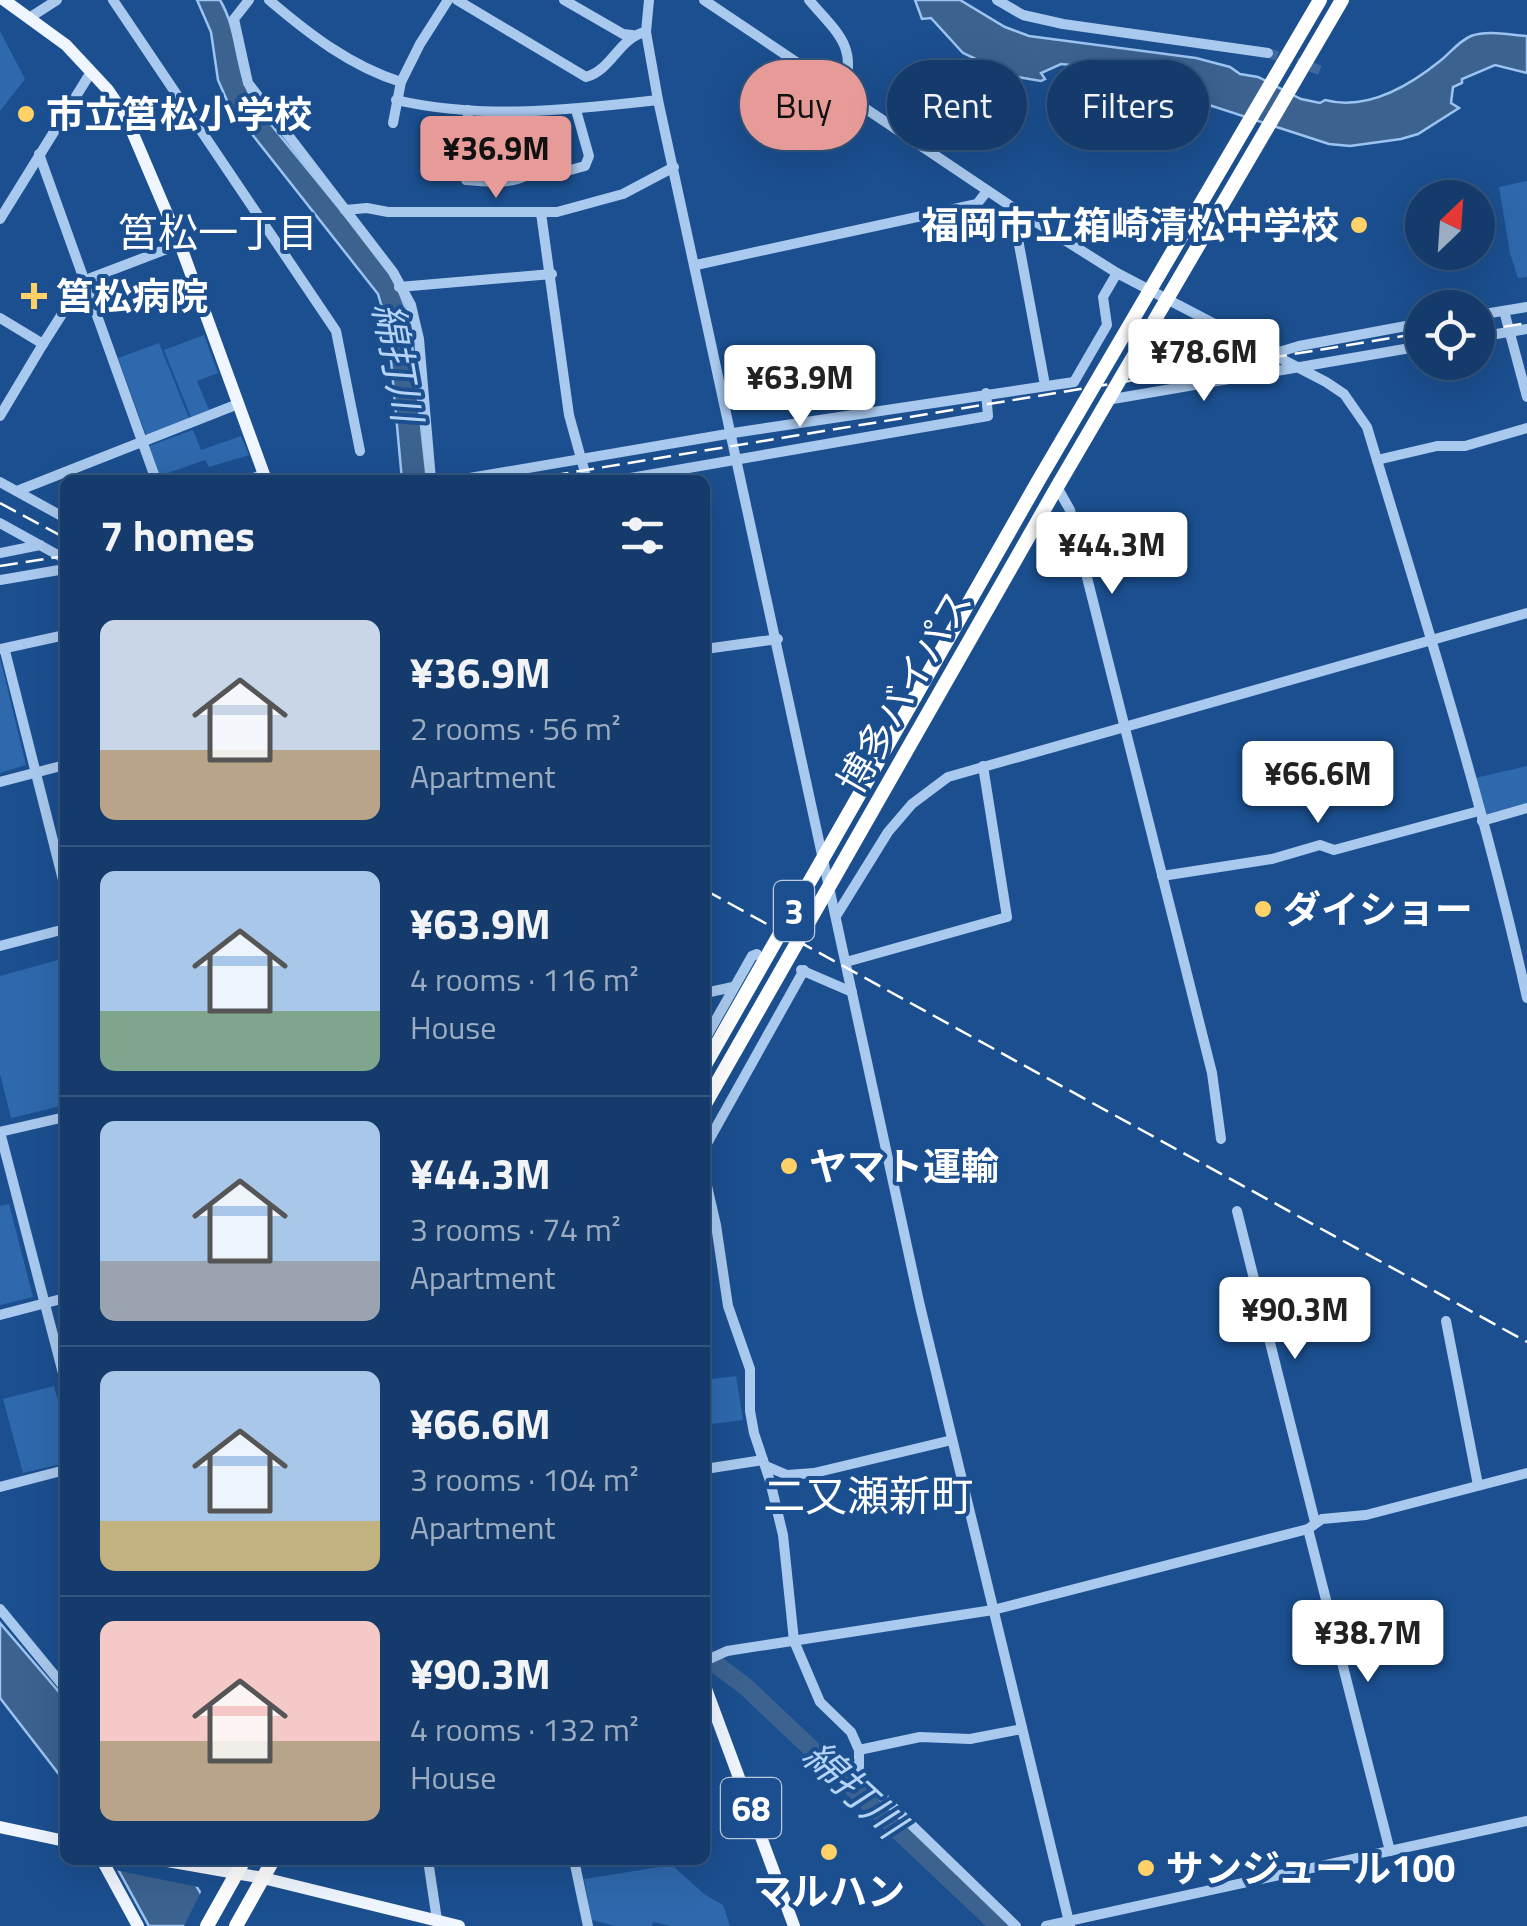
<!DOCTYPE html>
<meta charset="utf-8">
<style>
:root{--surface:#143b6b;--page:#1d4271;--text:#f1f3f6;--muted:#9dadc1;--line:#33557e;--accent:#e69b98}
body{margin:0;font-family:"Titillium Web","Noto Sans JP",sans-serif;background:var(--page);color:var(--text);height:100vh;display:flex;flex-direction:column;font-size:38px;white-space:nowrap}
*{box-sizing:border-box;margin:0}
p{font-size:32px;color:var(--muted)}
.icon{flex:none;width:55px;height:55px;fill:none;stroke:currentColor;stroke-width:2;stroke-linecap:round;stroke-linejoin:round}
.map{position:relative;flex:1;overflow:hidden}
.drawer{position:absolute;left:60px;top:475px;width:650px;height:1390px;display:flex;flex-direction:column;background:var(--surface);border-radius:15px;box-shadow:0 10px 40px #0002,0 0 0 2px var(--line)}
.drawer>*{flex:none}
.hud{position:absolute;left:740px;top:60px;width:635px;height:90px;display:flex;gap:20px}
.needle{width:65px;rotate:25deg}
.tools{position:absolute;left:1405px;top:180px;display:grid;gap:20px}
.tools a{display:grid;place-items:center;width:90px;height:90px;border-radius:50%;background:var(--surface);box-shadow:0 10px 40px #0002,0 0 0 2px var(--line);font-size:50px}
.price{position:absolute;translate:-50% -85px;padding:0 22px;border-radius:10px;background:#fff;color:#222;font-size:32px;line-height:65px;filter:drop-shadow(0 2px 5px #0008)}
.price::after{content:'';position:absolute;left:50%;top:60px;width:30px;height:22px;margin-left:-15px;background:inherit;clip-path:polygon(0 0,100% 0,50% 100%)}
.price.on{background:var(--accent);color:#111}
ul{padding:0;list-style:none}
li{display:flex;align-items:center;gap:30px;height:250px;padding:0 40px}
li+li{border-top:2px solid var(--line)}
li span{display:grid;place-items:center;flex:none;width:280px;height:200px;border-radius:15px;color:#555}
li>.icon{margin-inline-start:auto}
span .icon{width:120px;height:120px;fill:#fffc;stroke-width:1}
li b{font-size:42px}
h2{display:flex;justify-content:space-between;align-items:center;height:120px;padding:0 40px;font-size:42px}
.chip{padding:0 35px;border-radius:45px;background:var(--surface);box-shadow:0 10px 40px #0002,0 0 0 2px var(--line);font-size:35px;line-height:90px}
.chip.on{background:var(--accent);color:#111}
.map>svg:first-child{display:block}
.green{fill:#2e69ad}
.water{fill:#3c6290;stroke:#9cc4f0;stroke-width:2.5}
.pier{fill:#1b4f8f}
.lines{fill:none;stroke-linecap:round;stroke-linejoin:round}
.river{stroke:#3c6290;stroke-width:18}
.minor-tunnel{stroke:#3d69a0;stroke-width:10;stroke-dasharray:10 5;stroke-linecap:butt}
.minor{stroke:#a9c9ee;stroke-width:10}
.major{stroke:#f0f6ff;stroke-width:12}
.highway{stroke:#fff;stroke-width:14}
.rail{stroke:#fff;stroke-width:2.5;stroke-dasharray:18 8;stroke-linecap:butt}
.poi-dot{fill:#ffd166;stroke:#1b4f8f;stroke-width:4}
.labels{text-anchor:middle;dominant-baseline:central;stroke-width:8;stroke-linejoin:round;paint-order:stroke}
.shield{fill:#1b4f8f;stroke:#bbcadd;stroke-width:2.5}
.shield-label{font-size:35px;font-weight:bold;fill:#fff}
.poi-label{font-size:38px;font-weight:bold;fill:#fff;stroke:#1b4f8f;text-anchor:start}
.street-label{font-size:38px;fill:#fff;stroke:#1b4f8f}
.neighbourhood-label{font-size:40px;fill:#fff;stroke:#1b4f8f}
.water-label{font-size:40px;font-style:italic;fill:#b5d3f5;stroke:#1b4f8f}
.quarter-label{font-size:42px;fill:#fff;stroke:#1b4f8f}
</style>
<div class="map">
<svg width="1527" height="1926" viewBox="0 0 1527 1926">
<rect width="100%" height="100%" fill="#1b4f8f"/>
<!-- green -->
<g class="green">
<path d="M0,31L25,79L0,111Z"/>
<path d="M1527,181V277L1518,278L1510,253L1499,187Z"/>
<path d="M204,335L218,373L197,381L209,410L191,417L164,350Z"/>
<path d="M159,343L189,418L146,435L118,358Z"/>
<path d="M193,430L201,450L241,436L249,455L209,467L205,460L159,476L149,446Z"/>
<path d="M0,658L26,765L0,773Z"/>
<path d="M1527,766V803L1486,815L1475,778Z"/>
<path d="M65,958V1105L11,1118L0,1074V976Z"/>
<path d="M9,1204L33,1297L0,1305V1206Z"/>
<path d="M736,1376L743,1420L705,1425V1380Z"/>
<path d="M54,1386L65,1425V1463L23,1473L3,1399Z"/>
<path d="M672,1865L704,1894L723,1905L730,1926H671L653,1922L652,1926H615L592,1920L584,1879Z"/>
</g>
<!-- water -->
<g class="water">
<path d="M197,0H220C240,34 233,68 255,105L392,273L409,317L427,480H402L388,328L378,294L229,105L218,80L211,32Z"/>
<path d="M915,0H960L1005,27L1029,36L1196,58L1230,67L1240,74L1258,77L1301,99L1320,103L1325,100C1366,111 1409,86 1440,61C1450,53 1459,41 1471,36C1488,30 1510,35 1527,36V73L1495,65L1462,79V83L1453,87L1451,103L1459,108L1418,134L1401,139L1350,146L1329,144L1206,104L1175,98L1160,87L1109,74L1101,68L1061,64L1041,73L1045,79L1041,81L1012,76L963,53L931,18L922,19Z"/>
<path d="M0,1623L65,1699V1782L0,1698Z"/>
<path d="M113,1860H181L220,1926H149Z"/>
</g>
<!-- pier -->
<path class="pier" d="M110,1860H187L225,1926H184L203,1888L115,1870Z"/>
<g class="lines">
<!-- river -->
<path class="river" d="M705,1656L746,1687L999,1926"/>
<!-- minor-tunnel -->
<path class="minor-tunnel" d="M1268,53L1320,70"/>
<!-- minor -->
<g class="minor">
<path d="M113,0L336,331L360,451"/>
<path d="M249,0L234,19L248,83L393,272L411,305L419,339L431,480"/>
<path d="M269,0C309,34 350,66 401,82L420,44L448,0"/>
<path d="M457,0L586,77C612,70 619,37 646,32"/>
<path d="M564,0L623,34L632,35"/>
<path d="M649,0L646,32L658,100L920,1306L1070,1926"/>
<path d="M704,0L1012,207L1117,273L1326,382L1344,394L1367,427C1424,616 1484,805 1527,998"/>
<path d="M809,0C839,35 858,46 843,95"/>
<path d="M997,0L1023,15L1063,24L1268,53"/>
<path d="M29,18L57,0"/>
<path d="M396,100C483,120 571,110 658,100"/>
<path d="M468,110L466,180C486,181 510,185 527,175L532,149L526,145L522,112"/>
<path d="M393,123L401,82"/>
<path d="M532,149L547,150L553,170L559,173L585,166L589,156L576,110"/>
<path d="M39,154L156,480"/>
<path d="M1012,207L1045,385"/>
<path d="M345,210L367,208L388,212H557L623,194L674,167"/>
<path d="M541,213L569,415L587,480"/>
<path d="M0,219L91,72"/>
<path d="M696,265L977,204L987,191"/>
<path d="M399,287L552,274"/>
<path d="M1504,311L1527,397"/>
<path d="M1478,315L1527,307"/>
<path d="M0,318L43,344L83,281L180,244"/>
<path d="M1478,337L1527,329"/>
<path d="M1269,355L1299,346L1422,323"/>
<path d="M1107,400L1422,346"/>
<path d="M0,416L43,344"/>
<path d="M1377,460L1437,446H1465L1527,428"/>
<path d="M248,480L264,474"/>
<path d="M458,480L733,433L1074,382L1107,325L1103,297L1117,273"/>
<path d="M619,480L988,416L986,393"/>
<path d="M0,482L65,518"/>
<path d="M1057,487L1070,510L1212,1073L1221,1139"/>
<path d="M17,491L238,404"/>
<path d="M0,523L65,559"/>
<path d="M0,553L40,545"/>
<path d="M0,580L65,569"/>
<path d="M1,649L65,635"/>
<path d="M705,649L778,639"/>
<path d="M5,651L65,888"/>
<path d="M0,782L65,765"/>
<path d="M1482,821L1527,808"/>
<path d="M1162,876L1272,859L1320,845L1334,850L1479,811"/>
<path d="M836,916L888,832L912,804L948,777L1527,613"/>
<path d="M0,946L65,929"/>
<path d="M846,962L1007,917L983,766"/>
<path d="M801,970L852,992"/>
<path d="M705,993L733,987"/>
<path d="M705,1039L752,956L757,954"/>
<path d="M0,1132L65,1381"/>
<path d="M0,1132L65,1117"/>
<path d="M705,1147L804,970"/>
<path d="M705,1177L716,1225L728,1306L750,1369V1411L754,1433L770,1481L783,1535L794,1641L820,1702L851,1732L859,1750V1774L1016,1926"/>
<path d="M1237,1211L1315,1522"/>
<path d="M0,1315L65,1298"/>
<path d="M1446,1321L1478,1485"/>
<path d="M766,1466L787,1475L814,1473L952,1440"/>
<path d="M705,1469L763,1460"/>
<path d="M0,1487L65,1470"/>
<path d="M1308,1529L1390,1851"/>
<path d="M0,1609L65,1688"/>
<path d="M705,1661L727,1651L993,1610L1308,1529L1322,1519L1366,1515L1527,1473"/>
<path d="M859,1750L920,1737L970,1739L1022,1729"/>
<path d="M428,1860L437,1920"/>
<path d="M574,1860L588,1926"/>
<path d="M1046,1926L1527,1821"/>
</g>
<!-- major -->
<g class="major">
<path d="M4,0L66,45L108,90L125,115L180,244L266,480"/>
<path d="M705,1686L794,1926"/>
<path d="M0,1827L65,1841"/>
<path d="M102,1860L138,1926"/>
<path d="M162,1860L263,1878L459,1926"/>
</g>
<!-- highway -->
<g class="highway">
<path d="M705,1065L1037,483L1320,0"/>
<path d="M705,1104L1057,487L1342,0"/>
<path d="M207,1926L244,1860"/>
<path d="M236,1926L273,1860"/>
</g>
<!-- rail -->
<g class="rail">
<path d="M1478,331L1527,323"/>
<path d="M525,480L1422,333"/>
<path d="M0,503L65,538"/>
<path d="M0,566L65,556"/>
<path d="M705,890L1527,1342"/>
</g>
</g>
<!-- markers -->
<g class="poi-dot">
<circle cx="26" cy="114" r="10"/>
<circle cx="1359" cy="225" r="10"/>
<path d="M29 281h10v10h10v10h-10v10h-10v-10h-10v-10h10z"/>
<circle cx="1263" cy="909" r="10"/>
<circle cx="789" cy="1166" r="10"/>
<circle cx="829" cy="1852" r="10"/>
<circle cx="1146" cy="1868" r="10"/>
</g>
<g class="labels">
<!-- shield labels -->
<g class="shield">
<rect x="774" y="881" width="40" height="60" rx="8"/>
<rect x="721" y="1778" width="60" height="60" rx="8"/>
</g>
<g class="shield-label">
<text x="794" y="911">3</text>
<text x="751" y="1808">68</text>
</g>
<!-- poi labels -->
<g class="poi-label">
<text x="46" y="114">市立筥松小学校</text>
<text x="1339" y="225" text-anchor="end">福岡市立箱崎清松中学校</text>
<text x="56" y="296">筥松病院</text>
<text x="1283" y="909">ダイショー</text>
<text x="809" y="1166">ヤマト運輸</text>
<text x="1166" y="1868">サンジュール100</text>
<text x="829" y="1891" text-anchor="middle">マルハン</text>
</g>
<!-- street labels -->
<g class="street-label">
<text transform="translate(904 691) rotate(-60)">博多バイパス</text>
</g>
<!-- neighbourhood labels -->
<g class="neighbourhood-label">
<text x="218" y="232">筥松一丁目</text>
</g>
<!-- water labels -->
<g class="water-label">
<text transform="translate(398 362) rotate(80)">綿打川</text>
<text transform="translate(854 1789) rotate(43)">綿打川</text>
</g>
<!-- quarter labels -->
<g class="quarter-label">
<text x="868" y="1495">二又瀬新町</text>
</g>
</g>
</svg>
<div class="tools">
<a><svg class="needle" viewBox="-14 -14 28 28"><path d="M0-13l5 13h-10z" fill="#e53935"/><path d="M0 13l5-13h-10z" fill="#9dadc1"/></svg></a>
<a><svg class="icon" aria-label="locate" viewBox="0 0 24 24"><circle cx="12" cy="12" r="6"/><path d="M12 2v4M12 18v4M2 12h4M18 12h4"/></svg></a>
</div>
<b class="price on" style="left:496px;top:201px">¥36.9M</b>
<b class="price" style="left:1204px;top:404px">¥78.6M</b>
<b class="price" style="left:800px;top:430px">¥63.9M</b>
<b class="price" style="left:1112px;top:597px">¥44.3M</b>
<b class="price" style="left:1318px;top:826px">¥66.6M</b>
<b class="price" style="left:1295px;top:1362px">¥90.3M</b>
<b class="price" style="left:1368px;top:1685px">¥38.7M</b>
<div class="hud">
<a class="chip on">Buy</a>
<a class="chip">Rent</a>
<a class="chip">Filters</a>
</div>
<section class="drawer">
<h2>7 homes<svg class="icon" aria-label="filters" viewBox="0 0 24 24"><path d="M4 7h16M4 17h16"/><circle cx="9" cy="7" r="2"/><circle cx="15" cy="17" r="2"/></svg></h2>
<ul>
<li><span style="background:linear-gradient(#c9d6e8 65%,#b9a48a 0)"><svg class="icon" aria-label="home" viewBox="0 0 24 24"><path d="M3 11l9-7 9 7M6 9v11h12V9"/></svg></span><div><b>¥36.9M</b><p>2 rooms · 56 m²</p><p>Apartment</p></div></li>
<li><span style="background:linear-gradient(#a9c7e8 70%,#7fa58c 0)"><svg class="icon" aria-label="home" viewBox="0 0 24 24"><path d="M3 11l9-7 9 7M6 9v11h12V9"/></svg></span><div><b>¥63.9M</b><p>4 rooms · 116 m²</p><p>House</p></div></li>
<li><span style="background:linear-gradient(#a9c7e8 70%,#9aa5b1 0)"><svg class="icon" aria-label="home" viewBox="0 0 24 24"><path d="M3 11l9-7 9 7M6 9v11h12V9"/></svg></span><div><b>¥44.3M</b><p>3 rooms · 74 m²</p><p>Apartment</p></div></li>
<li><span style="background:linear-gradient(#a9c7e8 75%,#c2b280 0)"><svg class="icon" aria-label="home" viewBox="0 0 24 24"><path d="M3 11l9-7 9 7M6 9v11h12V9"/></svg></span><div><b>¥66.6M</b><p>3 rooms · 104 m²</p><p>Apartment</p></div></li>
<li><span style="background:linear-gradient(#f6c9c9 60%,#b9a48a 0)"><svg class="icon" aria-label="home" viewBox="0 0 24 24"><path d="M3 11l9-7 9 7M6 9v11h12V9"/></svg></span><div><b>¥90.3M</b><p>4 rooms · 132 m²</p><p>House</p></div></li>
</ul>
</section>
</div>
